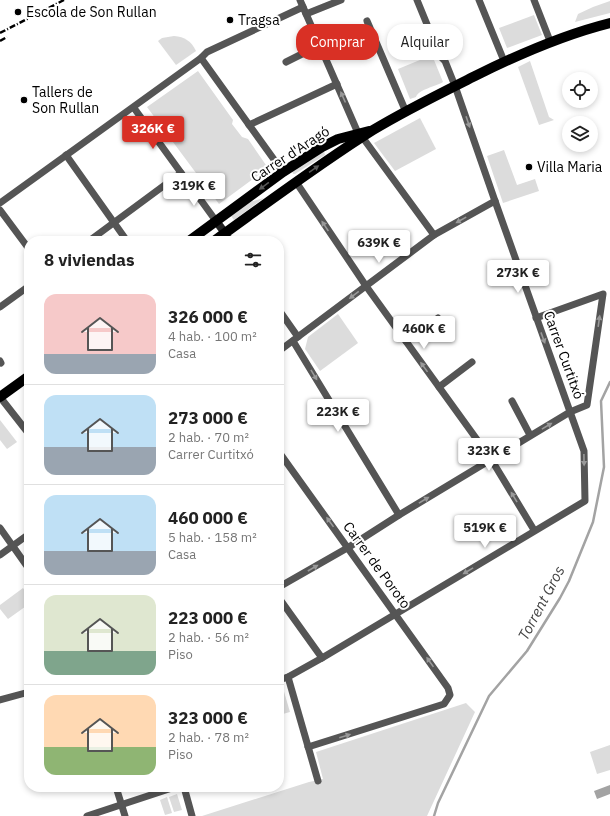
<!DOCTYPE html>
<html lang="es">
<meta charset="utf-8">
<style>
:root{--surface:#fff;--page:#f2f2f2;--text:#222;--muted:#767676;--line:#e0e0e0;--accent:#d93025}
body{margin:0;font-family:"IBM Plex Sans",sans-serif;background:var(--page);color:var(--text);height:100vh;display:flex;flex-direction:column;font-size:15px;white-space:nowrap}
*{box-sizing:border-box;margin:0}
p{font-size:13px;color:var(--muted)}
.icon{flex:none;width:22px;height:22px;fill:none;stroke:currentColor;stroke-width:2;stroke-linecap:round;stroke-linejoin:round}
.map{position:relative;flex:1;overflow:hidden}
.panel{position:absolute;left:24px;top:236px;width:260px;height:556px;display:flex;flex-direction:column;background:var(--surface);border-radius:16px;box-shadow:0 2px 6px #0003}
.panel>*{flex:none}
.guide{position:absolute;left:296px;top:24px;width:254px;height:36px;display:flex;gap:8px}
.controls{position:absolute;left:562px;top:72px;display:grid;gap:8px}
.controls a{display:grid;place-items:center;width:36px;height:36px;border-radius:50%;background:var(--surface);box-shadow:0 2px 6px #0003;font-size:20px}
.price{position:absolute;translate:-50% -34px;padding:0 9px;border-radius:4px;background:#fff;color:#222;font-size:13px;line-height:26px;filter:drop-shadow(0 1px 2px #0008)}
.price::after{content:'';position:absolute;left:50%;top:24px;width:12px;height:9px;margin-left:-6px;background:inherit;clip-path:polygon(0 0,100% 0,50% 100%)}
.price.selected{background:var(--accent);color:#fff}
ul{padding:0;list-style:none}
li{display:flex;align-items:center;gap:12px;height:100px;padding:0 20px}
li+li{border-top:1px solid var(--line)}
li span{display:grid;place-items:center;flex:none;width:112px;height:80px;border-radius:12px;color:#555}
li>.icon{margin-inline-start:auto}
span .icon{width:48px;height:48px;fill:#fffc;stroke-width:1}
li b{font-size:17px}
h2{display:flex;justify-content:space-between;align-items:center;height:48px;padding:0 20px;font-size:17px}
.tag{padding:0 14px;border-radius:16px;background:var(--surface);box-shadow:0 2px 6px #0003;font-size:14px;line-height:36px}
.tag.selected{background:var(--accent);color:#fff}
.map>svg:first-child{display:block}
.green{fill:#dcdcdc}
.water{fill:#a3a3a3}
.lines{fill:none;stroke-linecap:round;stroke-linejoin:round}
.stream{stroke:#a3a3a3;stroke-width:2.5}
.street{stroke:#555;stroke-width:7}
.secondary{stroke:#222;stroke-width:8}
.primary{stroke:#000;stroke-width:10}
.rail{stroke:#000;stroke-width:2.5;stroke-dasharray:6 2 1 2;stroke-linecap:butt}
.oneway{fill:#999}
.oneway2{fill:#595959}
.poi-dot{fill:#000;stroke:#fff;stroke-width:1.5}
.labels{text-anchor:middle;dominant-baseline:central;stroke-width:4;stroke-linejoin:round;paint-order:stroke}
.poi-label{font-size:14px;fill:#000;stroke:#fff;text-anchor:start}
.street-label{font-size:14px;fill:#000;stroke:#fff}
.water-label{font-size:15px;font-style:italic;fill:#444;stroke:#fff}
</style>
<div class="map">
<svg width="610" height="816" viewBox="0 0 610 816">
<rect width="100%" height="100%" fill="#fff"/>
<!-- green -->
<g class="green">
<path d="M610,1V13L575,22L578,14L593,7Z"/>
<path d="M534,15L542,35L507,48L499,28Z"/>
<path d="M174,36C185,37 191,41 196,51L176,65L158,41L162,38Z"/>
<path d="M432,55L443,82C435,87 419,89 416,97L410,99L398,69Z"/>
<path d="M530,61L549,117L554,120L539,125L518,67Z"/>
<path d="M198,71L233,120L232,124L242,137L248,139L268,168L219,204L147,107Z"/>
<path d="M420,118L436,149L395,171L374,143Z"/>
<path d="M504,150L517,185L535,179L539,191L503,203L487,156Z"/>
<path d="M324,151L325,155L295,174H293L292,171Z"/>
<path d="M264,198L234,220L231,216L249,202Z"/>
<path d="M338,314L358,343L320,371L305,349L308,337Z"/>
<path d="M0,420L17,442L7,449L0,440Z"/>
<path d="M23,588L29,596V604L8,619L0,609V605Z"/>
<path d="M282,685L290,712L279,715V686Z"/>
<path d="M466,703L475,712L427,816H202L309,782L323,779L316,752Z"/>
<path d="M610,745V770L597,774L590,752Z"/>
<path d="M177,794L182,810L174,812L169,797Z"/>
<path d="M167,797L172,813L165,815L160,800Z"/>
</g>
<!-- water -->
<path class="water" d="M610,785V794L597,799L594,791Z"/>
<g class="lines">
<!-- stream -->
<path class="stream" d="M434,816L438,803L489,696L527,651L560,598L569,581L593,522L604,467L601,401L610,382"/>
<!-- street -->
<g class="street">
<path d="M300,0L358,133"/>
<path d="M479,0L504,61"/>
<path d="M534,0L550,41"/>
<path d="M306,14L341,0"/>
<path d="M367,21L406,112"/>
<path d="M201,58L283,172"/>
<path d="M286,62L320,45"/>
<path d="M134,108L216,221"/>
<path d="M249,125L337,84"/>
<path d="M363,138L434,235"/>
<path d="M66,155L127,241"/>
<path d="M296,182L366,286L491,459L534,530"/>
<path d="M0,203L201,58L207,52L303,7"/>
<path d="M0,210L29,249"/>
<path d="M225,233L231,241"/>
<path d="M89,241L181,173"/>
<path d="M0,307L29,286"/>
<path d="M279,310L298,337"/>
<path d="M293,341L399,515"/>
<path d="M406,341L438,318"/>
<path d="M279,351L434,235L495,201"/>
<path d="M0,361L1,363"/>
<path d="M439,387L472,362"/>
<path d="M0,397L29,434"/>
<path d="M512,401L530,435"/>
<path d="M279,452L448,688L450,695L444,704L308,747"/>
<path d="M0,528L29,569"/>
<path d="M0,555L29,534"/>
<path d="M279,587L349,547L399,515L570,412L587,405L603,294L536,318"/>
<path d="M279,598L322,658"/>
<path d="M288,677L318,781"/>
<path d="M279,680L288,677L322,658L585,501L584,451L495,201L455,86L445,61L440,56L417,0"/>
<path d="M0,700L29,692"/>
<path d="M116,787L125,816"/>
<path d="M184,787L192,816"/>
<path d="M87,816L175,787"/>
</g>
<!-- secondary -->
<path class="secondary" d="M216,221L225,233"/>
<!-- primary -->
<g class="primary">
<path d="M189,241L283,172L322,147L338,139L369,131"/>
<path d="M214,241C267,203 319,164 373,130C406,110 441,93 475,76C519,54 562,35 610,23"/>
<path d="M0,397L29,376"/>
</g>
<!-- rail -->
<g class="rail">
<path d="M0,33L64,0"/>
<path d="M0,41L7,37"/>
</g>
</g>
<!-- one-way arrows -->
<defs><path id="oneway-solid" d="M-6-.8H1V-3.2L6.5 0L1 3.2V.8H-6Z"/></defs>
<g class="oneway">
<use href="#oneway-solid" transform="translate(343 97) rotate(-114)"/>
<use href="#oneway-solid" transform="translate(468 122) rotate(71)"/>
<use href="#oneway-solid" transform="translate(461 220) rotate(151)"/>
<use href="#oneway-solid" transform="translate(325 226) rotate(-124)"/>
<use href="#oneway-solid" transform="translate(354 295) rotate(143)"/>
<use href="#oneway-solid" transform="translate(599 321) rotate(-82)"/>
<use href="#oneway-solid" transform="translate(543 338) rotate(70)"/>
<use href="#oneway-solid" transform="translate(424 367) rotate(-126)"/>
<use href="#oneway-solid" transform="translate(314 375) rotate(59)"/>
<use href="#oneway-solid" transform="translate(547 426) rotate(-31)"/>
<use href="#oneway-solid" transform="translate(584 460) rotate(89)"/>
<use href="#oneway-solid" transform="translate(514 497) rotate(-121)"/>
<use href="#oneway-solid" transform="translate(424 500) rotate(-31)"/>
<use href="#oneway-solid" transform="translate(330 522) rotate(-126)"/>
<use href="#oneway-solid" transform="translate(313 568) rotate(-30)"/>
<use href="#oneway-solid" transform="translate(468 571) rotate(149)"/>
<use href="#oneway-solid" transform="translate(430 662) rotate(-125)"/>
<use href="#oneway-solid" transform="translate(345 736) rotate(-18)"/>
</g>
<g class="oneway2">
<use href="#oneway-solid" transform="translate(314 169) rotate(-35)"/>
<use href="#oneway-solid" transform="translate(264 186) rotate(144)"/>
</g>
<!-- markers -->
<g class="poi-dot">
<circle cx="18" cy="12" r="4"/>
<circle cx="230" cy="20" r="4"/>
<circle cx="24" cy="100" r="4"/>
<circle cx="529" cy="167" r="4"/>
</g>
<g class="labels">
<!-- poi labels -->
<g class="poi-label">
<text x="26" y="12">Escola de Son Rullan</text>
<text x="238" y="20">Tragsa</text>
<text x="32" y="92">Tallers de<tspan x="32" dy="16">Son Rullan</tspan></text>
<text x="537" y="167">Villa Maria</text>
</g>
<!-- street labels -->
<g class="street-label">
<text transform="translate(290 154) rotate(-33)">Carrer d'Aragó</text>
<text transform="translate(564 355) rotate(70)">Carrer Curtitxó</text>
<text transform="translate(377 565) rotate(54)">Carrer de Poroto</text>
</g>
<!-- water labels -->
<g class="water-label">
<text transform="translate(541 603) rotate(-62)">Torrent Gros</text>
</g>
</g>
</svg>
<div class="controls">
<a><svg class="icon" aria-label="locate" viewBox="0 0 24 24"><circle cx="12" cy="12" r="6"/><path d="M12 2v4M12 18v4M2 12h4M18 12h4"/></svg></a>
<a><svg class="icon" aria-label="layers" viewBox="0 0 24 24"><path d="M12 4l9 5-9 5-9-5zM3 14l9 5 9-5"/></svg></a>
</div>
<b class="price selected" style="left:153px;top:150px">326K €</b>
<b class="price" style="left:194px;top:207px">319K €</b>
<b class="price" style="left:379px;top:264px">639K €</b>
<b class="price" style="left:518px;top:294px">273K €</b>
<b class="price" style="left:424px;top:350px">460K €</b>
<b class="price" style="left:338px;top:433px">223K €</b>
<b class="price" style="left:489px;top:472px">323K €</b>
<b class="price" style="left:485px;top:549px">519K €</b>
<div class="guide">
<a class="tag selected">Comprar</a>
<a class="tag">Alquilar</a>
</div>
<section class="panel">
<h2>8 viviendas<svg class="icon" aria-label="filters" viewBox="0 0 24 24"><path d="M4 7h16M4 17h16"/><circle cx="9" cy="7" r="2"/><circle cx="15" cy="17" r="2"/></svg></h2>
<ul>
<li><span style="background:linear-gradient(#f6c9c9 75%,#9aa5b1 0)"><svg class="icon" aria-label="home" viewBox="0 0 24 24"><path d="M3 11l9-7 9 7M6 9v11h12V9"/></svg></span><div><b>326 000 €</b><p>4 hab. · 100 m²</p><p>Casa</p></div></li>
<li><span style="background:linear-gradient(#bfe0f5 65%,#9aa5b1 0)"><svg class="icon" aria-label="home" viewBox="0 0 24 24"><path d="M3 11l9-7 9 7M6 9v11h12V9"/></svg></span><div><b>273 000 €</b><p>2 hab. · 70 m²</p><p>Carrer Curtitxó</p></div></li>
<li><span style="background:linear-gradient(#bfe0f5 70%,#9aa5b1 0)"><svg class="icon" aria-label="home" viewBox="0 0 24 24"><path d="M3 11l9-7 9 7M6 9v11h12V9"/></svg></span><div><b>460 000 €</b><p>5 hab. · 158 m²</p><p>Casa</p></div></li>
<li><span style="background:linear-gradient(#dfe7d0 70%,#7fa58c 0)"><svg class="icon" aria-label="home" viewBox="0 0 24 24"><path d="M3 11l9-7 9 7M6 9v11h12V9"/></svg></span><div><b>223 000 €</b><p>2 hab. · 56 m²</p><p>Piso</p></div></li>
<li><span style="background:linear-gradient(#ffd9b3 65%,#8fb573 0)"><svg class="icon" aria-label="home" viewBox="0 0 24 24"><path d="M3 11l9-7 9 7M6 9v11h12V9"/></svg></span><div><b>323 000 €</b><p>2 hab. · 78 m²</p><p>Piso</p></div></li>
</ul>
</section>
</div>
